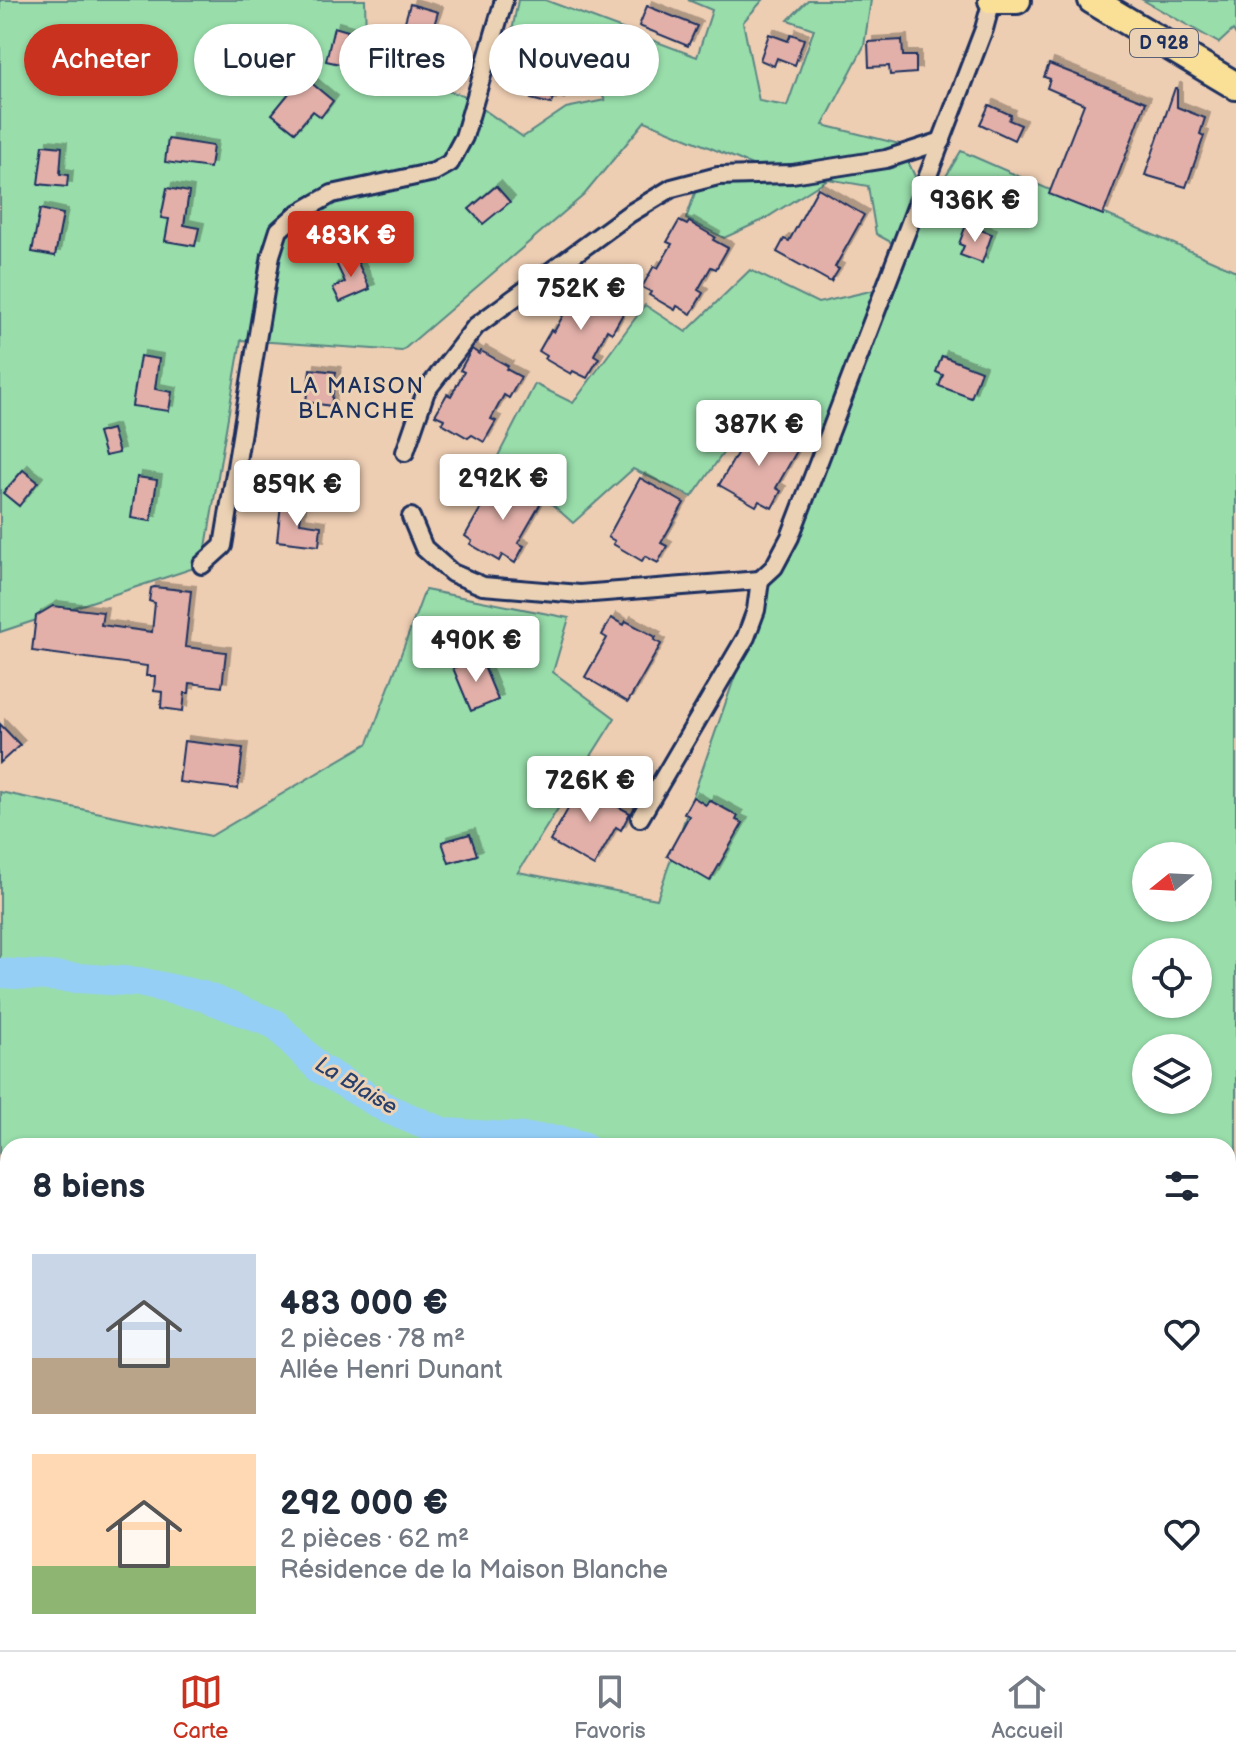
<!DOCTYPE html>
<html lang="fr">
<meta charset="utf-8">
<style>
:root{--surface:#fff;--page:#f2f2f3;--text:#1f2937;--muted:#747a83;--line:#e0e1e3;--accent:#c8321e}
body{margin:0;font-family:"Balsamiq Sans",sans-serif;background:var(--page);color:var(--text);height:100vh;display:flex;flex-direction:column;font-size:30px;white-space:nowrap}
*{box-sizing:border-box;margin:0}
p{font-size:26px;color:var(--muted)}
.icon{flex:none;width:44px;height:44px;fill:none;stroke:currentColor;stroke-width:2;stroke-linecap:round;stroke-linejoin:round}
.map{position:relative;flex:1;overflow:hidden}
.details{position:absolute;left:0px;top:1138px;width:1236px;height:512px;display:flex;flex-direction:column;background:var(--surface);border-radius:24px 24px 0 0;box-shadow:0 2px 6px #0004}
.details>*{flex:none}
.guide{position:absolute;left:24px;top:24px;width:800px;height:72px;display:flex;gap:16px}
.needle{width:52px;rotate:252deg}
.buttons{position:absolute;left:1132px;top:842px;display:grid;gap:16px}
.buttons a{display:grid;place-items:center;width:80px;height:80px;border-radius:50%;background:var(--surface);box-shadow:0 2px 6px #0004;font-size:40px}
.price{position:absolute;translate:-50% -68px;padding:0 18px;border-radius:8px;background:#fff;color:#222;font-size:26px;line-height:52px;filter:drop-shadow(0 2px 4px #0008)}
.price::after{content:'';position:absolute;left:50%;top:48px;width:24px;height:18px;margin-left:-12px;background:inherit;clip-path:polygon(0 0,100% 0,50% 100%)}
.price.current{background:var(--accent);color:#fff}
ul{padding:0;list-style:none}
li{display:flex;align-items:center;gap:24px;height:200px;padding:0 32px}
li span{display:grid;place-items:center;flex:none;width:224px;height:160px;border-radius:0px;color:#555}
li>.icon{margin-inline-start:auto}
span .icon{width:96px;height:96px;fill:#fffc;stroke-width:1}
li b{font-size:34px}
h2{display:flex;justify-content:space-between;align-items:center;height:96px;padding:0 32px;font-size:34px}
.tag{padding:0 28px;border-radius:36px;background:var(--surface);box-shadow:0 2px 6px #0004;font-size:28px;line-height:72px}
.tag.current{background:var(--accent);color:#fff}
.tabs{display:flex;justify-content:space-around;align-items:center;height:112px;border-top:2px solid var(--line);background:var(--surface);font-size:22px;color:var(--muted)}
.tabs a{display:grid;justify-items:center;gap:4px}
.tabs .current{color:var(--accent)}
.map>svg:first-child{display:block}
.green{fill:#98ddaa;stroke:#5a8684;stroke-width:2;fill-rule:evenodd}
.lines{fill:none;stroke-linecap:round;stroke-linejoin:round}
.river{stroke:#96cff6;stroke-width:30}
.building{fill:#e2b0a9;stroke:#1b2f5e;stroke-width:2;filter:url(#shadow)}
.street-casing{stroke:#1b2f5e;stroke-width:22}
.primary-casing{stroke:#1b2f5e;stroke-width:32}
.street{stroke:#ecd2b4;stroke-width:16}
.primary{stroke:#fadf96;stroke-width:26}
.labels{text-anchor:middle;dominant-baseline:central;stroke-width:6;stroke-linejoin:round;paint-order:stroke}
.shield{fill:#ecd2b4;stroke:#5a6078;stroke-width:2}
.shield-label{font-size:18px;font-weight:bold;fill:#1b2f5e}
.neighbourhood-label{font-size:22px;letter-spacing:2px;fill:#1b2f5e;stroke:#ecd2b4}
.water-label{font-size:22px;font-style:italic;fill:#273f6d;stroke:#ecd2b4}
</style>
<div class="map">
<svg width="1236" height="1650" viewBox="0 0 1236 1650">
<defs>
<filter id="shadow"><feDropShadow dx="5" dy="-5" stdDeviation="0" flood-color="#0004"/></filter>
</defs>
<rect width="100%" height="100%" fill="#eeceb3"/>
<filter id="ink" filterUnits="userSpaceOnUse"><feTurbulence type="fractalNoise" baseFrequency=".0125" numOctaves="2"/><feDisplacementMap in="SourceGraphic" scale="16" xChannelSelector="R" yChannelSelector="G"/><feConvolveMatrix kernelMatrix="1 2 1 2 8 2 1 2 1" color-interpolation-filters="sRGB"/></filter>
<g filter="url(#ink)">
<!-- green -->
<g class="green">
<path d="M0,0H365L367,71L463,95L523,137L566,108L605,100L581,61L504,73L518,0H545L697,57L712,10L688,0H763L743,22L759,101L787,106L814,29L788,20L808,0H871L864,46L823,125L900,144L919,185L896,245L876,234L868,186L828,179L763,220L724,238L686,219L697,187L758,178L757,167L645,121L584,195L402,351L241,340L203,565L0,632Z"/>
<path d="M1143,0H1236V35L1233,30L1219,43Z"/>
<path d="M961,151L1236,271V1650H0V792L211,836L368,743L425,590L569,618L553,672L615,718L518,872L657,899L820,433L748,418L692,497L633,469L573,523L498,456L535,384L573,403L645,305L686,332L750,270L818,303L879,289ZM1146,856H1198V908H1146ZM1146,952H1198V1004H1146ZM1146,1048H1198V1100H1146ZM8,1146H1228V1642H8Z"/>
</g>
<g class="lines">
<!-- river -->
<g class="river">
<path d="M0,973L139,982L203,996L275,1024L319,1068L388,1109L445,1133L557,1140L583,1146"/>
<path d="M1228,1305L1236,1307"/>
</g>
</g>
<!-- building -->
<g class="building">
<path d="M410,4L438,12L425,56L397,49Z"/>
<path d="M647,6L697,26L688,46L639,26Z"/>
<path d="M334,27L348,31L340,64L326,61Z"/>
<path d="M769,34L788,41L791,34L804,39L795,65L777,58L774,66L760,60Z"/>
<path d="M902,40L903,56H916V73L890,75L889,66L869,67L868,42Z"/>
<path d="M1049,64L1146,102L1103,215L1049,194L1084,104L1047,88L1050,79L1044,77Z"/>
<path d="M538,74L568,82L564,98L554,95L551,104L531,99Z"/>
<path d="M303,76L333,101L321,117L313,111L295,132L272,114Z"/>
<path d="M1175,88H1177V107L1205,118L1200,134L1204,136L1186,187L1145,175Z"/>
<path d="M989,105L1011,115L1009,120L1021,125L1014,140L980,124Z"/>
<path d="M168,139L213,146L210,168L165,162Z"/>
<path d="M43,145L62,147L60,174L68,175L67,187L38,184Z"/>
<path d="M496,186L510,202L483,224L469,209Z"/>
<path d="M167,188L189,192L184,225L199,228L195,246L165,241L169,219L161,218Z"/>
<path d="M818,188L864,215L835,267L839,269L831,282L777,252L784,239L789,241Z"/>
<path d="M40,209L63,214L55,256L32,252Z"/>
<path d="M679,221L687,225L689,222L715,237L713,240L728,248L716,269L711,267L698,290L703,293L691,314L677,306L675,310L649,295L651,292L642,287L654,266L658,268L672,244L667,242Z"/>
<path d="M966,225L992,234L982,263L960,255L964,246L959,244Z"/>
<path d="M354,254L370,289L340,302L333,288L345,282L336,263Z"/>
<path d="M575,286L584,290L586,287L612,302L610,305L624,312L612,333L607,330L594,355L599,358L587,378L573,371L571,374L545,359L547,356L539,351L551,330L554,332L567,308L564,306Z"/>
<path d="M472,349L479,354L481,351L508,366L506,369L521,377L509,398L504,395L491,419L496,421L484,442L472,435L468,438L442,423L444,419L435,415L447,394L451,396L464,372L460,370Z"/>
<path d="M140,356L159,359L155,389L172,392L169,411L132,406Z"/>
<path d="M942,356L981,371L971,398L939,386L943,375L936,372Z"/>
<path d="M310,369L336,372L331,406L306,402Z"/>
<path d="M754,424L798,449L776,488L781,491L772,508L759,501L756,506L719,485Z"/>
<path d="M112,429L119,453L105,456L98,433Z"/>
<path d="M23,470L38,482L19,506L3,493Z"/>
<path d="M137,477L157,480L151,521L131,518Z"/>
<path d="M640,478L684,503L661,543L667,546L658,563L645,556L642,561L613,544L615,541L608,537Z"/>
<path d="M497,479L541,503L518,543L524,546L515,563L502,555L499,561L470,544L472,541L465,536Z"/>
<path d="M281,504L302,507L300,523L321,526L319,546L277,541Z"/>
<path d="M154,587L191,591L185,647L226,652L222,687L190,683L189,693H185L183,711L161,708L162,692L154,691L155,676H146L147,666L32,651L36,616L53,606L103,612L101,625L152,632L155,603L149,601L151,588Z"/>
<path d="M611,618L624,625L626,621L656,637L654,640L661,644L628,702L585,677L607,638L602,635Z"/>
<path d="M480,657L498,700L471,711L453,668Z"/>
<path d="M0,724L20,745L0,763Z"/>
<path d="M184,741L243,748L238,789L179,782Z"/>
<path d="M582,784L589,788L591,784L621,801L617,806L630,813L621,830L616,827L594,866L550,841Z"/>
<path d="M693,797L706,805L709,800L738,816L736,820L743,823L710,881L667,856L689,816L684,813Z"/>
<path d="M470,834L477,855L449,863L442,842Z"/>
</g>
<g class="lines">
<!-- street casing -->
<g class="street-casing">
<g id="street">
<path d="M405,452L426,391L476,326L629,214L672,188L718,176L792,174L886,159L942,141"/>
<path d="M411,517L424,548L452,573L483,586L580,594L760,580"/>
<path d="M202,565L223,546L271,255L279,230L297,214L332,194L434,172L450,163L464,137L504,0"/>
<path d="M760,580L774,567L790,537L984,29L992,0"/>
<path d="M640,818L746,637L756,610L760,580"/>
</g>
</g>
<!-- primary casing -->
<g class="primary-casing">
<g id="primary">
<path d="M992,0H1017"/>
<path d="M1092,0L1236,86"/>
</g>
</g>
<!-- street -->
<use href="#street" class="street"/>
<!-- primary -->
<use href="#primary" class="primary"/>
</g>
</g>
<g class="labels">
<!-- shield labels -->
<rect class="shield" x="1130" y="29" width="68" height="28" rx="6"/>
<g class="shield-label">
<text x="1164" y="43">D 928</text>
</g>
<!-- neighbourhood labels -->
<g class="neighbourhood-label">
<text x="357" y="386">LA MAISON<tspan x="357" dy="25">BLANCHE</tspan></text>
</g>
<!-- water labels -->
<g class="water-label">
<text transform="translate(356 1086) rotate(31)">La Blaise</text>
</g>
</g>
</svg>
<div class="buttons">
<a><svg class="needle" viewBox="-14 -14 28 28"><path d="M0-13l5 13h-10z" fill="#e53935"/><path d="M0 13l5-13h-10z" fill="#747a83"/></svg></a>
<a><svg class="icon" aria-label="locate" viewBox="0 0 24 24"><circle cx="12" cy="12" r="6"/><path d="M12 2v4M12 18v4M2 12h4M18 12h4"/></svg></a>
<a><svg class="icon" aria-label="layers" viewBox="0 0 24 24"><path d="M12 4l9 5-9 5-9-5zM3 14l9 5 9-5"/></svg></a>
</div>
<b class="price" style="left:975px;top:244px">936K €</b>
<b class="price current" style="left:351px;top:279px">483K €</b>
<b class="price" style="left:581px;top:332px">752K €</b>
<b class="price" style="left:759px;top:468px">387K €</b>
<b class="price" style="left:503px;top:522px">292K €</b>
<b class="price" style="left:297px;top:528px">859K €</b>
<b class="price" style="left:476px;top:684px">490K €</b>
<b class="price" style="left:590px;top:824px">726K €</b>
<div class="guide">
<a class="tag current">Acheter</a>
<a class="tag">Louer</a>
<a class="tag">Filtres</a>
<a class="tag">Nouveau</a>
</div>
<section class="details">
<h2>8 biens<svg class="icon" aria-label="filters" viewBox="0 0 24 24"><path d="M4 7h16M4 17h16"/><circle cx="9" cy="7" r="2"/><circle cx="15" cy="17" r="2"/></svg></h2>
<ul>
<li><span style="background:linear-gradient(#c9d6e8 65%,#b9a48a 0)"><svg class="icon" aria-label="home" viewBox="0 0 24 24"><path d="M3 11l9-7 9 7M6 9v11h12V9"/></svg></span><div><b>483 000 €</b><p>2 pièces · 78 m²</p><p>Allée Henri Dunant</p></div><svg class="icon" aria-label="heart" viewBox="0 0 24 24"><path d="M12 20l-8-8c-3-5 5-10 8-4 3-6 11-1 8 4z"/></svg></li>
<li><span style="background:linear-gradient(#ffd9b3 70%,#8fb573 0)"><svg class="icon" aria-label="home" viewBox="0 0 24 24"><path d="M3 11l9-7 9 7M6 9v11h12V9"/></svg></span><div><b>292 000 €</b><p>2 pièces · 62 m²</p><p>Résidence de la Maison Blanche</p></div><svg class="icon" aria-label="heart" viewBox="0 0 24 24"><path d="M12 20l-8-8c-3-5 5-10 8-4 3-6 11-1 8 4z"/></svg></li>
</ul>
</section>
</div>
<nav class="tabs">
<a class="current"><svg class="icon" aria-label="map" viewBox="0 0 24 24"><path d="M3 6l6-2 6 2 6-2v14l-6 2-6-2-6 2zM9 4v14M15 6v14"/></svg>Carte</a>
<a><svg class="icon" aria-label="saved" viewBox="0 0 24 24"><path d="M7 4h10v16l-5-4-5 4z"/></svg>Favoris</a>
<a><svg class="icon" aria-label="home" viewBox="0 0 24 24"><path d="M3 11l9-7 9 7M6 9v11h12V9"/></svg>Accueil</a>
</nav>
